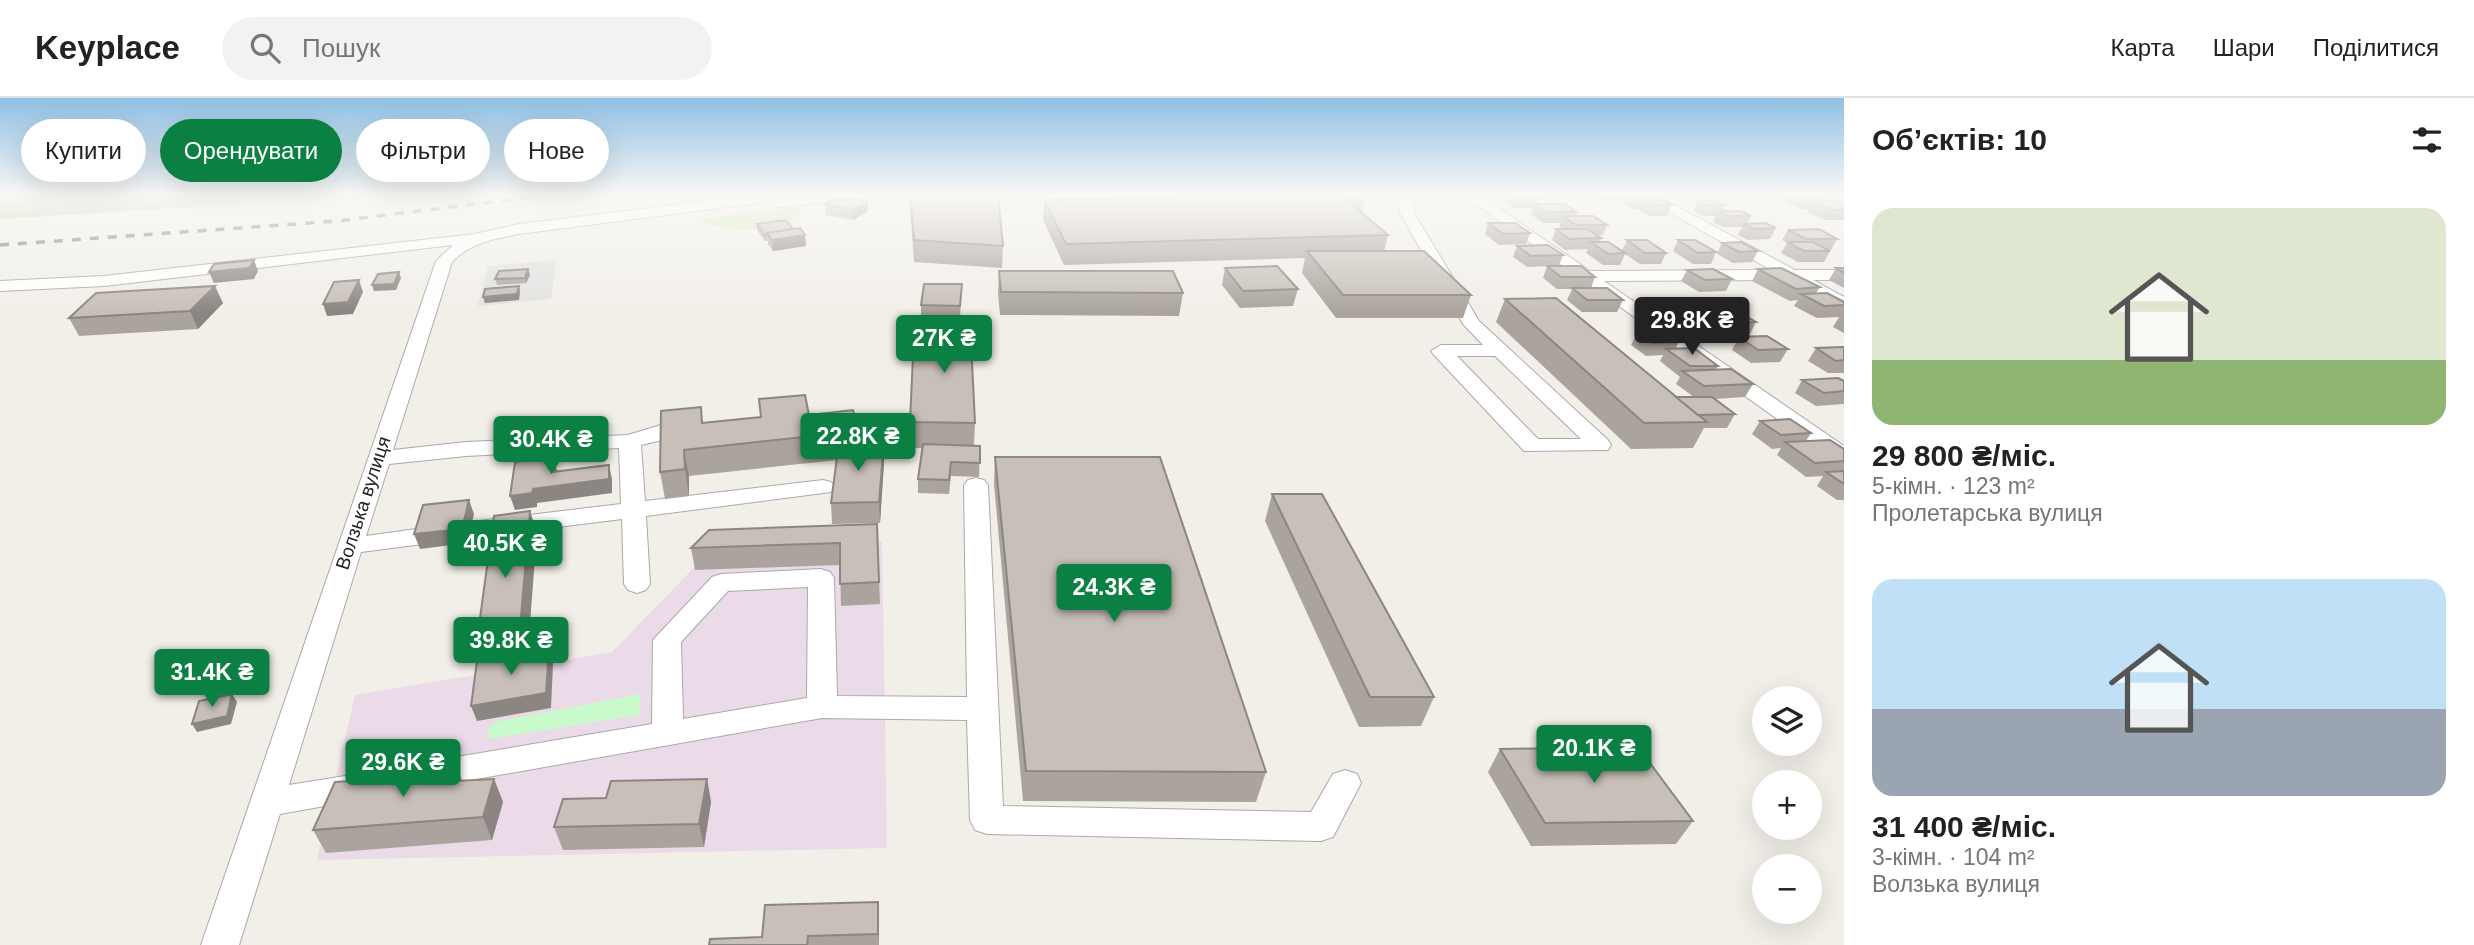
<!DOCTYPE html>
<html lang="uk">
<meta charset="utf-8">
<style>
:root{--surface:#fff;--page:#f2f2f2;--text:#222;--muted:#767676;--line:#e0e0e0;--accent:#0b8043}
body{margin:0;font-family:Helvetica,sans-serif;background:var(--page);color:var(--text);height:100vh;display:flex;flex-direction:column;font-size:26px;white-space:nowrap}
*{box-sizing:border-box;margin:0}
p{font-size:23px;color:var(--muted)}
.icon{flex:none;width:38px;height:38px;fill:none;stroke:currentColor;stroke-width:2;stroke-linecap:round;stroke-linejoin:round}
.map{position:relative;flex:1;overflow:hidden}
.side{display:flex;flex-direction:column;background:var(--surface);width:630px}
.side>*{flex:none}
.top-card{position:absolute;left:21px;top:21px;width:665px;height:63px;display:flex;gap:14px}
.buttons{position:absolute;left:1752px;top:588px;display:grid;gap:14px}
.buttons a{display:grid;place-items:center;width:70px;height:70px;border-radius:50%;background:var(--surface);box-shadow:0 7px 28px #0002;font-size:35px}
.price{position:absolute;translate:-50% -60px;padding:0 16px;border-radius:7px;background:var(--accent);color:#fff;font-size:23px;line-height:46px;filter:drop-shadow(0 2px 4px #0008)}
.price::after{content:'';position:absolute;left:50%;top:42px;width:21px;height:16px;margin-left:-10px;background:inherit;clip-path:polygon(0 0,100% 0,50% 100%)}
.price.selected{background:#222;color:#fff}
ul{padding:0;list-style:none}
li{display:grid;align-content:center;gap:14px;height:371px;padding:0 28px}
li span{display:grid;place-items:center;height:217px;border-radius:21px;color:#555}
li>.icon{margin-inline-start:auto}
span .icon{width:126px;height:126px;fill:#fffc;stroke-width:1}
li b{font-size:30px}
h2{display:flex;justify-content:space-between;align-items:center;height:84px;padding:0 28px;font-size:30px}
.pill{padding:0 24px;border-radius:32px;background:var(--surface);box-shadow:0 7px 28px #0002;font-size:24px;line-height:63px}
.pill.selected{background:var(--accent);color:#fff}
header{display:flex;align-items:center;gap:42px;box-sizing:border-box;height:98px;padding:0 35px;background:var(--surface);border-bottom:2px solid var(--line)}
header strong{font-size:33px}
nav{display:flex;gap:38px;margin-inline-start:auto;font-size:24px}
.search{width:490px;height:63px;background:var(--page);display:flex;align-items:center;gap:18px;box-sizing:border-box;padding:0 24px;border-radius:38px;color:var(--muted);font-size:26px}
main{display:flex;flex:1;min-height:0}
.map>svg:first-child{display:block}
.industrial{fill:#ebdbe8}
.grass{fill:#cdebb0}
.forest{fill:#add19e}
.park{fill:#c8facc}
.parking{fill:#e2e2e2}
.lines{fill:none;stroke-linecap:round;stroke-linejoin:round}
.minor-casing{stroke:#a9a9a9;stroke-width:2}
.minor{fill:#fff;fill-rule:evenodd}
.rail{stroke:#707070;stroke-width:3.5;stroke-dasharray:9 9;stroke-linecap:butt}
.wall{fill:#aba49e}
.shaded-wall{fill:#8b8681}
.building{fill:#c7bfb8;stroke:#8b8681;stroke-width:2}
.labels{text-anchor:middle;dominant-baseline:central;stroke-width:5;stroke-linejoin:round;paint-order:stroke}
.street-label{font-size:19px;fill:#222;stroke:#fff}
</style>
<header>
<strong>Keyplace</strong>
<div class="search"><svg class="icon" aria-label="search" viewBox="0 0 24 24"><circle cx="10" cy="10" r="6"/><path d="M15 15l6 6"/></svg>Пошук</div>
<nav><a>Карта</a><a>Шари</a><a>Поділитися</a></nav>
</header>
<main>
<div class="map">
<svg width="1844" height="847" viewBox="0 0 1844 847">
<rect width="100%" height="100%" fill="#f2efe9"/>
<!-- industrial -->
<path class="industrial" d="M882,444L887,750L317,762L355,597L612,554L711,452Z"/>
<!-- grass -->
<path class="grass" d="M790,109L800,110L802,116C795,119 789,125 782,127C763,133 714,134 699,121Z"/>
<!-- forest -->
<path class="forest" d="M0,96H394L0,121Z"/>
<!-- park -->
<path class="park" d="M640,596V617L487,641L490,628L499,623Z"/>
<!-- parking -->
<path class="parking" d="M556,162L551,201L478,208L488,168Z"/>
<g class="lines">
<!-- minor casing -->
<g class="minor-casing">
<g id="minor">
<path d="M763,96H801L799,99L874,96L867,100L779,109L774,108L773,103L519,136C494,141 470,145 452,164L393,352L466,344L628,337L664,326L701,323L704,328L701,333L641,347L645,403L823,382L831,384L835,389L831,394L646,418L650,486L646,492L637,495L628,492L624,486L622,421L470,440L461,437L458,432L461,427L470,424L621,406L619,350L466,358L389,366L366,438L423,430L432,433L435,438L432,443L423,446L361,454L289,687L364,675L376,679L381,688L376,697L364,701L280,716L239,847H201L436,163L453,147L104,188L0,193V183L104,178L475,136L519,126Z"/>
<path d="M1049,96H1161L1154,100L1063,103L1067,112H1078L1085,116C1065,133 1054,117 1047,99Z"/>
<path d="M1408,96H1423L1412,106L1414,115L1479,223L1608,342L1611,347L1608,352L1524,353L1434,257L1431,253L1441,247H1483L1463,226L1400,115L1398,105ZM1457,258H1495L1581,341H1538Z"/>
<path d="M1462,96H1478L1590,173L1771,172L1637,96H1654L1795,172H1844V182H1813L1844,199V211L1788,182L1604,183L1844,348V365L1836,363Z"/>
<path d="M976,380L984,382L988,387L1003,708L1311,714L1333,676L1345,672L1357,676L1361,685L1333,739L1321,743L987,736L975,732L970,722L967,622L822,620L403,694L391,690L387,681L391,672L403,668L652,626L653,542L712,479L721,476L821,471L830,474L834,480L837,598L967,599L964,387L968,382ZM808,489L807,600L683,621L681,544L728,493Z"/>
</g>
</g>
<!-- minor -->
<use href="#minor" class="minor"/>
<!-- rail -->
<path class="rail" d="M0,147L337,123L556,96"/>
</g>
<!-- wall -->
<g class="wall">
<path d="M909,96H998L1003,148L1002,170L914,164Z"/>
<path d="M1508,96H1552L1550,101L1538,102L1537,106L1577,114L1576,118L1607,127L1603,137H1597L1601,140L1599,144L1622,153L1627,142L1666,155L1661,166H1640L1625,156L1620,167H1603L1586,155L1588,151L1565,152L1552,142L1556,131H1563L1559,128L1561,125H1543L1531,116L1534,110H1514L1505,103Z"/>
<path d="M1596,96H1649L1658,100L1657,102L1672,107L1667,118H1649L1640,113L1641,111H1632L1622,106L1623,102L1605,103L1595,97Z"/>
<path d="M1780,96H1819L1829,100L1827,103L1844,106V122H1825L1808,114L1809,111H1800L1778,100Z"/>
<path d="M1834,96H1844V100Z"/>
<path d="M1366,97L1362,113H1360L1388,137L1384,153L1471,197L1463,220H1336L1302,175L1305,160L1064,167L1043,122L1044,102Z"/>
<path d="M868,103V113L853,122L826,117L825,106Z"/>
<path d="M1698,103L1725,107L1723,113L1751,118L1747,126L1776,130L1770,141L1748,142L1738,137L1742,129H1723L1713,124L1716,118H1703L1693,113Z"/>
<path d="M1488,125L1530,135L1526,146L1499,147L1485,136Z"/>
<path d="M757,126L793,131L805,137L806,148L773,153L768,146V143H765L757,132Z"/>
<path d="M1788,132L1837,141L1831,152H1828L1830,153L1824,164H1798L1781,155L1787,145L1782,142Z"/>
<path d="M1678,142L1716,154L1711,166H1693L1673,153Z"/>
<path d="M1722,145L1758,153L1752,164L1733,165L1717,156Z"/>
<path d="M1517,148L1563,157L1559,168L1595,179L1591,190L1623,202L1617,214H1582L1567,202L1572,191H1557L1543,180L1547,168L1527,169L1513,159Z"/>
<path d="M1225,170L1298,191L1293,208L1240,210L1222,187Z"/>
<path d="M1836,170H1844V190L1829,182Z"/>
<path d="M1758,171L1820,189L1816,195L1844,204V235L1833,229L1839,219L1817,220L1794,208L1798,202L1790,203L1752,183Z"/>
<path d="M1687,172L1732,181L1726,193L1699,194L1681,183Z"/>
<path d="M999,173L1183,195L1179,218L1000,217L998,195Z"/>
<path d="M530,177L526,185L497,187L495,181Z"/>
<path d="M962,186L960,220L921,219V207Z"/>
<path d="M1505,201L1676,299H1694L1676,286L1680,279L1660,263L1663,257L1646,258L1631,247L1637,235L1679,244L1675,251L1718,268L1716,272L1753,286L1745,299L1715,301L1735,316L1727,330H1704L1693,350L1631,351L1496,224Z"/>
<path d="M223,205L198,231L79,238L69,220Z"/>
<path d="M1698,214L1756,224L1750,236L1709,238L1692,226Z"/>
<path d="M1739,239L1788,251L1780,264L1751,265L1732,252Z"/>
<path d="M1844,249V275H1828L1808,263L1816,250Z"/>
<path d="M1802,282L1844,283V306L1816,308L1795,295Z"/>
<path d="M809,317L859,333L860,344H884V365L880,425L832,426L831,405L837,362L689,378V398L665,401L660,374L704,325Z"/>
<path d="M1760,323L1811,335L1806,343L1844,351V402H1837L1817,388L1823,378L1806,379L1777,357L1781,350L1772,351L1752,336Z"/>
<path d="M910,324L975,325L974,348H980L979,379L951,378L949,396L918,395V381L922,350H910Z"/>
<path d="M995,359L1266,674L1256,704L1023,703L994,386Z"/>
<path d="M1272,396L1434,599L1421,628L1359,629L1265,423Z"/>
<path d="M877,426L880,506L841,508L840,467L695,472L691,450Z"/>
<path d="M1500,651L1693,723L1676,746L1531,748L1488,674Z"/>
<path d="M458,674L462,683L494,681L503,704L492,742L326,755L313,732L366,682Z"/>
<path d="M707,681L711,704L704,749L563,752L554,729L606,700Z"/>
<path d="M878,804L879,847H709L762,839Z"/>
</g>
<!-- shaded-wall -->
<g class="shaded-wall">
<path d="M868,103V113L853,122V112Z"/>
<path d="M805,137L806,148L773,153L772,142Z"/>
<path d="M254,162L258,173L254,181L214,185L209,174Z"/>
<path d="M528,171L530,177L526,185L525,180Z"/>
<path d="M399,174L401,180L396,192L374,193L372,187Z"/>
<path d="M359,182L363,194L353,216L327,218L323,206Z"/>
<path d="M215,188L223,205L198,231L190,213Z"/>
<path d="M519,188L520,194L519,202L485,205L483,199Z"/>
<path d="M884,344V365L880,425L879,404Z"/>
<path d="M684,352L689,378V398L685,371Z"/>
<path d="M553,359L557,373L552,374Z"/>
<path d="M609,367L612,381V395L537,405V409L515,412L510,398Z"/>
<path d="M469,402L474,416L467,445L420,451L414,436Z"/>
<path d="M530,413L537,434L527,564L485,571L476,549Z"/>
<path d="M549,551L553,566L551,610L477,623L471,608Z"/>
<path d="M232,596L237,604L231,626L197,634L192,626Z"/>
<path d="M412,666L422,689L407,677Z"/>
<path d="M458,674L468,697L455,683Z"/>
<path d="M494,681L503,704L492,742L483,719Z"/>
<path d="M707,681L711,704L704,749L699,726Z"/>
<path d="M878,804L879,826V847L878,836Z"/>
</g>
<!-- building -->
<g class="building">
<path d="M910,96H998L1003,148L914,142Z"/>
<path d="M1284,96H1340L1388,137L1066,146L1044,102Z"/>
<path d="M1340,96H1364L1366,97L1342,98Z"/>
<path d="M1513,96H1534L1539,99H1518Z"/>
<path d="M1626,96H1649L1658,100L1636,101Z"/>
<path d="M1796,96H1819L1829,100H1805Z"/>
<path d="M836,100L868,103L853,112L825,106Z"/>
<path d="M1662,102L1672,107L1654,108L1644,103Z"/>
<path d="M1715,102L1725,107L1708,108L1698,103Z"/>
<path d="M1837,103L1844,106V112H1831L1813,104Z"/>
<path d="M1535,106H1564L1577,114H1547Z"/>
<path d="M1718,113H1741L1751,118H1728Z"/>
<path d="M1563,118H1593L1607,127H1576Z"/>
<path d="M786,122L793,131L767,135V137H765L757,126Z"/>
<path d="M1488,125H1515L1530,135L1503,136Z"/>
<path d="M1765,125L1776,130L1754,131L1743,126Z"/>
<path d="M800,130L805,137L772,142L767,135Z"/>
<path d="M1556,131H1587L1601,140L1569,141Z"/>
<path d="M1819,131L1837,141H1806L1788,132Z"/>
<path d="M1627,142H1647L1666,155H1645Z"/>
<path d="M1678,142H1695L1716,154L1698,155Z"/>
<path d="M1591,144H1608L1625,155L1608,156Z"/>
<path d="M1741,144L1758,153L1739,154L1722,145Z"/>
<path d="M1787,144H1813L1830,153H1804Z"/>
<path d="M1548,147L1563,157L1531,158L1517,148Z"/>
<path d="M1307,153H1424L1471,197H1343Z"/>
<path d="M254,162L249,170L209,174L214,166Z"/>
<path d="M1277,168L1298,191L1243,193L1225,170Z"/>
<path d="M1547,168H1581L1595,179H1561Z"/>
<path d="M1781,170L1820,189L1796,191L1758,171Z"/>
<path d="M1836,170H1844V175Z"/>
<path d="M528,171L525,180L495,181L499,173Z"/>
<path d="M1713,171L1732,181L1705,182L1687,172Z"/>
<path d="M999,173H1173L1183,195L1001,194Z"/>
<path d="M399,174L394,186L372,187L378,176Z"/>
<path d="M359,182L348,204L323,206L334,184Z"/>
<path d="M924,186H962L960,208L921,207Z"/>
<path d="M215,188L190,213L69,220L96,195Z"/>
<path d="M519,188L517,196L483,199L485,191Z"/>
<path d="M1572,190H1607L1623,202H1587Z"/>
<path d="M1827,195L1844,204V207L1824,208L1801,196Z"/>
<path d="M1556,200L1707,324L1644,325L1505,201Z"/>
<path d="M1737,213L1756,224L1716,226L1698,214Z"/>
<path d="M922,223H970L975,325L910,324L913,258H921Z"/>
<path d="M1663,233L1679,244L1652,245L1637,235Z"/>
<path d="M1767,238L1788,251L1758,252L1739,239Z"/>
<path d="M1844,249V262L1836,263L1816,250Z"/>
<path d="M1694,250L1718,268H1690L1666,251Z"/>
<path d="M1731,271L1753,286L1704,288L1682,273Z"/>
<path d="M1838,280L1844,283V293L1824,295L1802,282Z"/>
<path d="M805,297L809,317L853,312L859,333L684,352L685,371L660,374L661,313L701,309L702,325L761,319L759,301Z"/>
<path d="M1676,299H1712L1735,316L1698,317Z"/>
<path d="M1790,321L1811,335L1781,337L1760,323Z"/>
<path d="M1830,342L1844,351V363L1815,365L1785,344Z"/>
<path d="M839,344H884L879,404L831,405Z"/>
<path d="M923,346L980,348V365L951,364L949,382L918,381Z"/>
<path d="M553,359L552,374L609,367V381L533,391L532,395L510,398L515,364Z"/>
<path d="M995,359H1160L1266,674L1026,673Z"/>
<path d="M1844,373V386L1826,374Z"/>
<path d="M1272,396H1322L1434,599H1370Z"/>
<path d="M469,402L462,431L414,436L423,407Z"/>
<path d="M530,413L519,542L476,549L494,418Z"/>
<path d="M877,426L879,484L840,486V445L691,450L709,432Z"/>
<path d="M549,551L546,595L471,608L477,563Z"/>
<path d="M232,596L227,618L192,626L199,603Z"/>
<path d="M1638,649L1693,723L1545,725L1500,651Z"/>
<path d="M412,666L407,677L458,674L455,683L494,681L483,719L313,732L335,684L366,682L372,669Z"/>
<path d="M707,681L699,726L554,729L563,701L606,700L611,683Z"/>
<path d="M878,804V836L808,838L807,847H709L710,841L762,839L765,807Z"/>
</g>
<!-- sky -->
<linearGradient id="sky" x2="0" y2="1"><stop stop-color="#8fc0e4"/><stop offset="0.45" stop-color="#f9f8f5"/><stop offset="1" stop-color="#f9f8f5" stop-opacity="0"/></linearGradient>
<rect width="1844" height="214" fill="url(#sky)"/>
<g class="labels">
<!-- street labels -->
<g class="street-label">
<text transform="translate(363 405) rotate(-72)">Волзька вулиця</text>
</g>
</g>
</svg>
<div class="buttons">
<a><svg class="icon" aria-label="layers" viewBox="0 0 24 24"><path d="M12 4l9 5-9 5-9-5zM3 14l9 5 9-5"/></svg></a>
<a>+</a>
<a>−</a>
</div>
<b class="price selected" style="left:1692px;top:259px">29.8K ₴</b>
<b class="price" style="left:944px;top:277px">27K ₴</b>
<b class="price" style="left:858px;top:375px">22.8K ₴</b>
<b class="price" style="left:551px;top:378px">30.4K ₴</b>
<b class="price" style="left:505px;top:482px">40.5K ₴</b>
<b class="price" style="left:1114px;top:526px">24.3K ₴</b>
<b class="price" style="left:511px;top:579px">39.8K ₴</b>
<b class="price" style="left:212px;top:611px">31.4K ₴</b>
<b class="price" style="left:1594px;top:687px">20.1K ₴</b>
<b class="price" style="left:403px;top:701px">29.6K ₴</b>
<div class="top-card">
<a class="pill">Купити</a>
<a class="pill selected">Орендувати</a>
<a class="pill">Фільтри</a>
<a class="pill">Нове</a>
</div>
</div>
<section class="side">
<h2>Об’єктів: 10<svg class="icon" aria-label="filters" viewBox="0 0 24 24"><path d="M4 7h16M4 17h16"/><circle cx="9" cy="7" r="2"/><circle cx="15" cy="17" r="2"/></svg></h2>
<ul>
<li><span style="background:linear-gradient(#dfe7d0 70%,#8fb573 0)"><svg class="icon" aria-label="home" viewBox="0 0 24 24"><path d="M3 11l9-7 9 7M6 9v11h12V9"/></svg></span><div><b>29 800 ₴/міс.</b><p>5-кімн. · 123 m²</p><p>Пролетарська вулиця</p></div></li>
<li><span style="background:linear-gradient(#bfe0f5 60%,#9aa5b1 0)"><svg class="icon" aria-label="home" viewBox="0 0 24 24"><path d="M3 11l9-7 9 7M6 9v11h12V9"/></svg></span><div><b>31 400 ₴/міс.</b><p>3-кімн. · 104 m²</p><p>Волзька вулиця</p></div></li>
</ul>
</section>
</main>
